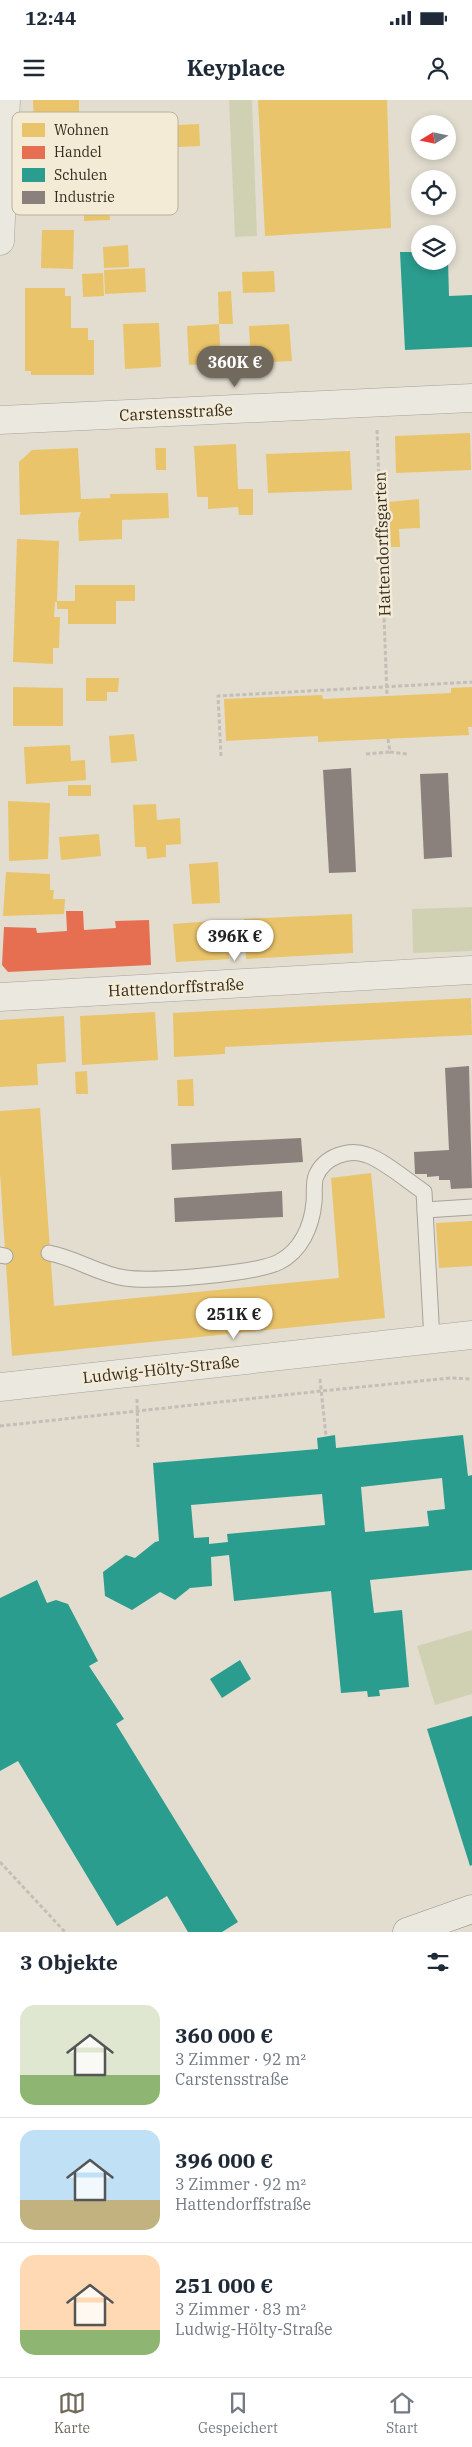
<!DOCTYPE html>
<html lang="de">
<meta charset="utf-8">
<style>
:root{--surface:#fff;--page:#f6f6f7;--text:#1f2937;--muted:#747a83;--line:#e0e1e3;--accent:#72695d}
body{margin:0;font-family:"IBM Plex Serif",serif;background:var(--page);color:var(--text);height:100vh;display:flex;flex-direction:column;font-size:19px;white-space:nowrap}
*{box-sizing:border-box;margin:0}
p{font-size:16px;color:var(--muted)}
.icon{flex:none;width:28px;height:28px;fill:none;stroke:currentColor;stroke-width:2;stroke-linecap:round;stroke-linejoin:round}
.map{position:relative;height:1832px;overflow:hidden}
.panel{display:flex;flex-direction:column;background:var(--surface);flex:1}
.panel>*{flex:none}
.needle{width:32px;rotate:260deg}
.buttons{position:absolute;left:411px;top:15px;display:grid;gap:10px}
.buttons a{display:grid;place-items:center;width:45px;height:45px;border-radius:50%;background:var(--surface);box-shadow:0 2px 8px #0003;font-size:25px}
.price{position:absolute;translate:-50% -42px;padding:0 11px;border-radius:18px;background:#fff;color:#222;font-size:16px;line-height:32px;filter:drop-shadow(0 1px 2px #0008)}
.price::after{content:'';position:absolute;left:50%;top:30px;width:15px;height:11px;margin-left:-8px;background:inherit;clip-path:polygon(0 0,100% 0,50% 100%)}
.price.selected{background:var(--accent);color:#fff}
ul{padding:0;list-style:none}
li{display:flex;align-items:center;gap:15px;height:125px;padding:0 20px}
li+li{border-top:1px solid var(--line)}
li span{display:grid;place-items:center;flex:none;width:140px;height:100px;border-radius:15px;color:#555}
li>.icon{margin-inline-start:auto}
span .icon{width:60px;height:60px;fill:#fffc;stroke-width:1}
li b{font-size:21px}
h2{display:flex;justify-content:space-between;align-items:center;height:60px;padding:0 20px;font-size:21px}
.status{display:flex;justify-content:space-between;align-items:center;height:35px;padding:0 25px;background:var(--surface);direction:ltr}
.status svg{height:14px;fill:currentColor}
header{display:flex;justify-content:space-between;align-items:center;height:65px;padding:0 20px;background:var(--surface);font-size:22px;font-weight:700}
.tab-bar{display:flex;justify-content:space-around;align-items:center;height:70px;border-top:1px solid var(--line);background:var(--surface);font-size:14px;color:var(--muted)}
.tab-bar a{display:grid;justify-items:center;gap:2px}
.tab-bar .selected{color:var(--accent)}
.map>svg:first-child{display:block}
.green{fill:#d0d1b3}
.homes{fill:#e9c46a}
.shops{fill:#e76f51}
.schools{fill:#2a9d8f;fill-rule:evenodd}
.industry{fill:#8a817c}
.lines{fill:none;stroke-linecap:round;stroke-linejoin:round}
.lane-casing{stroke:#a8a298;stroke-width:17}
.street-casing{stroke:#a8a298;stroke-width:29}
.secondary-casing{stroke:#979288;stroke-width:29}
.path{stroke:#c3bfb7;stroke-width:3;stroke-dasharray:4 2.5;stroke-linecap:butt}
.lane{stroke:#ebe8e0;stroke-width:15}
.street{stroke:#ebe8e0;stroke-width:28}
.secondary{stroke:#ebe8e0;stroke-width:28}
.labels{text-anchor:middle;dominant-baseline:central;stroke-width:5;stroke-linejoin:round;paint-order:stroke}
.street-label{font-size:16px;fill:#362b20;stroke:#f3ebd6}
.key{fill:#f3ebd6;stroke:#bab19f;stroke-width:1}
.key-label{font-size:14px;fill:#362b20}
</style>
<div class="status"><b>12:44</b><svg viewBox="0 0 49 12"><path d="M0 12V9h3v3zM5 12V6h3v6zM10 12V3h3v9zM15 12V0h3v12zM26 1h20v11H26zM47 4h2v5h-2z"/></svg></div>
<header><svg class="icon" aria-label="menu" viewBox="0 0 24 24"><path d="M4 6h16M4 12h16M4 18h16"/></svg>Keyplace<svg class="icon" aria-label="person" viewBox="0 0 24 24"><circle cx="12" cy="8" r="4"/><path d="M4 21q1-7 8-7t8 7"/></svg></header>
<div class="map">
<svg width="472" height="1832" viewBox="0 0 472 1832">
<rect width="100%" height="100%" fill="#e2ddcf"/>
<!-- green -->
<g class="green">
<path d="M229,0H252L257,136L235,137Z"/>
<path d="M472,807V851L413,853L412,809Z"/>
<path d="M472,1530V1594L435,1605L417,1546Z"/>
</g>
<!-- homes -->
<g class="homes">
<path d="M33,0H79V12H85V39L69,40L71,91H44L43,54H35Z"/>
<path d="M258,0H387L391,128L265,136Z"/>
<path d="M199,24L200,46L92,51V29Z"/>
<path d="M109,106L110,120L84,121V108Z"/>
<path d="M42,130H74L73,169L41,168Z"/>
<path d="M128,145L129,167L104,168L103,147Z"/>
<path d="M145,168L146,192L105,194L104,170Z"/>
<path d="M274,171L275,192L243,193L242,172Z"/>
<path d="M103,173L104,196L83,197L82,174Z"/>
<path d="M25,188H65V196H71V228H88V240H94V275H31V271H25Z"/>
<path d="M231,191L233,224H219L218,192Z"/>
<path d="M159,223L161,267L125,269L123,224Z"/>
<path d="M219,224L221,263L189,265L187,226Z"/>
<path d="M289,224L292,261L251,263L249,226Z"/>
<path d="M470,333L471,370L396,373L395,336Z"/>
<path d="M236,344L238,389H253V415H239L238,407L208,409V397H197L194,346Z"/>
<path d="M78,348L81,399L110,398V394L168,393L169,418L122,420V439L79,441L78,421L81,412L20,415L19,362L32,350Z"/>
<path d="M155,348H166V370H156Z"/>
<path d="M350,351L352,390L268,393L266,354Z"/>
<path d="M419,399L420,428L399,429L400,447H391L389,402Z"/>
<path d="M17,439L59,441L57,501H75V485H135V501H116V524H68V509H57V502H55L54,517H60L59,548H53V564L13,562Z"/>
<path d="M86,578H119L118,592H107V601H86Z"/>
<path d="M13,587L63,588V626H13Z"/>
<path d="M472,587V627H468L469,635L318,642V636L226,641L224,599L322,595L323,599L451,593V588Z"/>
<path d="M134,634L137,661L111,663L109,636Z"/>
<path d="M70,645L71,661L85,660L86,680L26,684L24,647Z"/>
<rect x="68" y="685" width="23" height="11"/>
<path d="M8,701L50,703L48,759L9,761Z"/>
<path d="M156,704L157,720L180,718L181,744L166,745V757L147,759L146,747H135L133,705Z"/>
<path d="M99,734L101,756L61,760L59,737Z"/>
<path d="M218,762L220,803L192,804L189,764Z"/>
<path d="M6,772L50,774V790H54L53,799H65L64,814L3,816Z"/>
<path d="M352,814L353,853L246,859L244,819Z"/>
<path d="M226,820L229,859L176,862L173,824Z"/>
<path d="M471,898L472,935L225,947V954L174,957L173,913Z"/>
<path d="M155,912L158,960L82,965L80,916Z"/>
<path d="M64,916L66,962L37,964L38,985L0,987V920Z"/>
<path d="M87,971L88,994H76L75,972Z"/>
<path d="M193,979L194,1006H178L177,980Z"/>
<path d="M40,1008L54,1206L339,1178L331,1078L371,1073L385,1218L12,1256L0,1073V1011Z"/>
<path d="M472,1121V1166L439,1168L436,1123Z"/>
</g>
<!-- shops -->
<path class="shops" d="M66,811H83L84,830L116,828L115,821L149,820L151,865L8,872L2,865L4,827L36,828L37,833L67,831Z"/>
<!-- schools -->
<g class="schools">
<path d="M400,152H420V161H448L449,196L472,195V247L405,250Z"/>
<path d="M335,1335L336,1348L463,1335L468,1376L472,1375V1470L370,1480L374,1513L402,1510L409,1587L379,1590L380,1596L368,1597L367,1591L341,1593L331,1491L234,1501L229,1455L211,1457L212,1486L190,1488L175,1500L160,1492L132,1510L105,1496L103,1472L126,1455L135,1458L155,1442L159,1441L153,1363L318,1349L317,1338ZM442,1378L445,1409L427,1411L429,1426L365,1432L361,1387ZM322,1394L325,1425L227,1434L228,1442L209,1444V1437L194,1438L191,1405Z"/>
<path d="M37,1480L47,1503L56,1500L68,1504L98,1561L89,1566L124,1619L116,1624L238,1822L222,1832H188L167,1796L117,1826L18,1661L0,1671V1498Z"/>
<path d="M240,1560L251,1579L222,1598L210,1579Z"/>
<path d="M472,1616V1765L470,1766L427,1629Z"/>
</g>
<!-- industry -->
<g class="industry">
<path d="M351,668L356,772L329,773L323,670Z"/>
<path d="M448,673L452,757L424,759L420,674Z"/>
<path d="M469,966L472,1088L451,1089L450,1080H439V1076L427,1077V1074H415L414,1052L449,1050L445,968Z"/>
<path d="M301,1038L303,1062L172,1070L171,1044Z"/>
<path d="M282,1091L283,1117L175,1122L174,1098Z"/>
</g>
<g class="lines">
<!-- lane casing -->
<g class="lane-casing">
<g id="lane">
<path d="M425,1110L472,1107"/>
<path d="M49,1153C76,1158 98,1174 125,1178C153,1182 255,1174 279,1162C301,1151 312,1126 314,1102C315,1095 313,1083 316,1076C324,1057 348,1048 367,1055C383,1060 409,1082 424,1092L432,1240"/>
<path d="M0,1155L5,1156"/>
</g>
</g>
<!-- street casing -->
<g class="street-casing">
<g id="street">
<path d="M0,141L6,0"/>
<path d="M0,320L472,298"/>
<path d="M0,897L472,870"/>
<path d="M0,1287L472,1235"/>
</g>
</g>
<!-- secondary casing -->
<g class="secondary-casing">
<path id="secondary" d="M407,1832L472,1809"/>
</g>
<!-- path -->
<g class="path">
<path d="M377,330L387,596"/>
<path d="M388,639L390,652L407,654"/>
<path d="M366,654L390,652"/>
<path d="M221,656L218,596L472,582"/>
<path d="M320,1279L326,1336"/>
<path d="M137,1299L138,1347"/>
<path d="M0,1326L321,1291L450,1278L472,1279"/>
<path d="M0,1762L65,1832"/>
</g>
<!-- lane -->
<use href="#lane" class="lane"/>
<!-- street -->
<use href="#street" class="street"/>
<!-- secondary -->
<use href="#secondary" class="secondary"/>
</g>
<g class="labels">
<!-- street labels -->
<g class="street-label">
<text transform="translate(176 312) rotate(-3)">Carstensstraße</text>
<text transform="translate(382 444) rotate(-92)">Hattendorffsgarten</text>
<text transform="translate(176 887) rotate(-3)">Hattendorffstraße</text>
<text transform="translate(161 1269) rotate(-6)">Ludwig-Hölty-Straße</text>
</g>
</g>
<!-- legend -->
<rect x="12" y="12" width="166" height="103" rx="8" class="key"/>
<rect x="22" y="23" width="23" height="14" fill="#e9c46a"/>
<rect x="22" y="46" width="23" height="13" fill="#e76f51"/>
<rect x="22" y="68" width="23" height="14" fill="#2a9d8f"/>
<rect x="22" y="91" width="23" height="13" fill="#8a817c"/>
<g class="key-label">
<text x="54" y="35">Wohnen</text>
<text x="54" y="57">Handel</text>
<text x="54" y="80">Schulen</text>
<text x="54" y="102">Industrie</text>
</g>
</svg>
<div class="buttons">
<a><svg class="needle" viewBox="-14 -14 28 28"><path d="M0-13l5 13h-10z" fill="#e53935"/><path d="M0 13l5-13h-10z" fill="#747a83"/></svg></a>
<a><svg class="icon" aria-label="locate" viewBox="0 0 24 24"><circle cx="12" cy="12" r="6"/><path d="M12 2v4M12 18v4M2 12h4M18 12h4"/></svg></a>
<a><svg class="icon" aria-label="layers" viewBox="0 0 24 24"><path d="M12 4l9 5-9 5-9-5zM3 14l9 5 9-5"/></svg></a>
</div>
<b class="price selected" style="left:235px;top:288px">360K €</b>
<b class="price" style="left:235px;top:862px">396K €</b>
<b class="price" style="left:234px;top:1240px">251K €</b>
</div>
<section class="panel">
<h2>3 Objekte<svg class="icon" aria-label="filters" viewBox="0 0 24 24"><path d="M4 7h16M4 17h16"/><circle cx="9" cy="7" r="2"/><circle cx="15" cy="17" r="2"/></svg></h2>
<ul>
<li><span style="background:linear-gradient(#dfe7d0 70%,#8fb573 0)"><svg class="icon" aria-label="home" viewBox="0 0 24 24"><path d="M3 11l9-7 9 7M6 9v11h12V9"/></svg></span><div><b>360 000 €</b><p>3 Zimmer · 92 m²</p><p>Carstensstraße</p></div></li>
<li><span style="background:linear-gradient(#bfe0f5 70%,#c2b280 0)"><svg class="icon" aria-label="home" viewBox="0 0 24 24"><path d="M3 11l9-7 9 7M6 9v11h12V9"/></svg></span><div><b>396 000 €</b><p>3 Zimmer · 92 m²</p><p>Hattendorffstraße</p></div></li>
<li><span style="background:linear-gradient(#ffd9b3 75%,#8fb573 0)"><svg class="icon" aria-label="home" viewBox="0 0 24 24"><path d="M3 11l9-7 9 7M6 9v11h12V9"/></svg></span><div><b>251 000 €</b><p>3 Zimmer · 83 m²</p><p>Ludwig-Hölty-Straße</p></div></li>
</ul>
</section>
<nav class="tab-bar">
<a class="selected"><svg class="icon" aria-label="map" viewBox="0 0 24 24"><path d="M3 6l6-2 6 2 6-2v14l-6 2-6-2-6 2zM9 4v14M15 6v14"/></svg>Karte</a>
<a><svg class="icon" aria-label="saved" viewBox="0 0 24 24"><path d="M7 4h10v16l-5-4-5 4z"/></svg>Gespeichert</a>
<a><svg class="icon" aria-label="home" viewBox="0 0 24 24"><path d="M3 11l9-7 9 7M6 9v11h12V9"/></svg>Start</a>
</nav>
